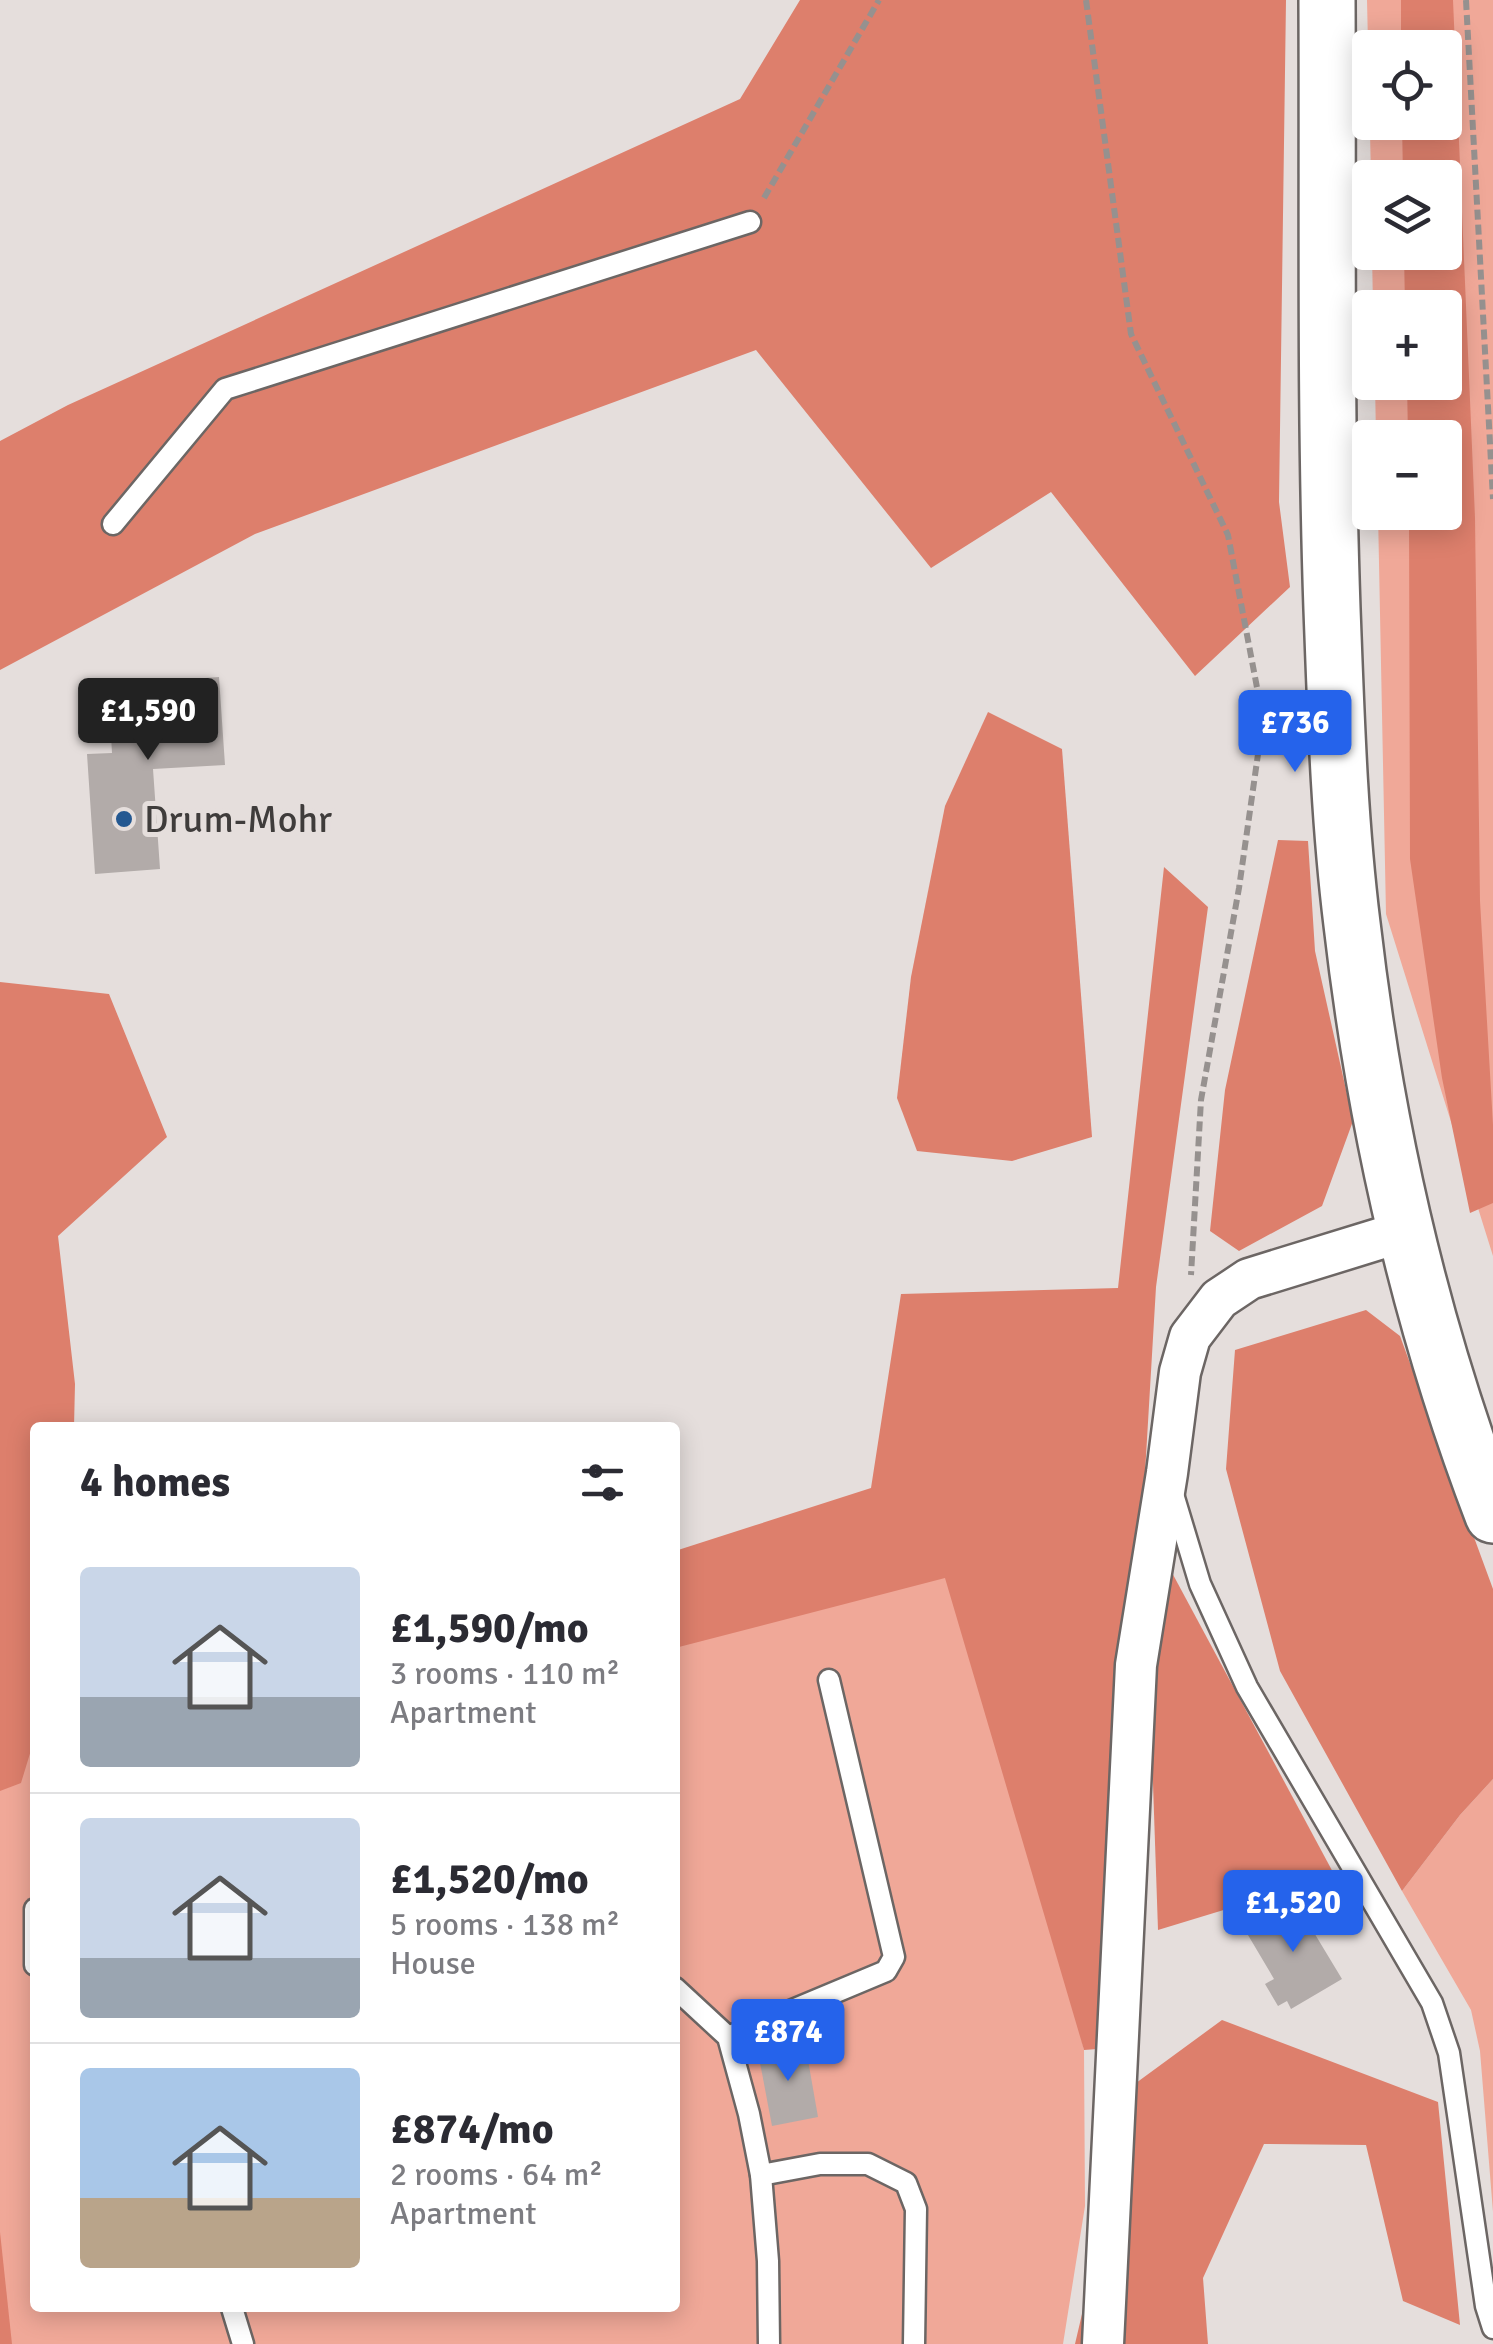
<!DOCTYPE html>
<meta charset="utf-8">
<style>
:root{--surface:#fff;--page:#f7f7f7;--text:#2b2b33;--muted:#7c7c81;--line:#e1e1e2;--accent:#2563eb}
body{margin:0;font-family:Signika,sans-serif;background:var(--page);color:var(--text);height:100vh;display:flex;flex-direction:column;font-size:38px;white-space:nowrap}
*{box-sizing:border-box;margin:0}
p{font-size:32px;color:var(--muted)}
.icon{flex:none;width:55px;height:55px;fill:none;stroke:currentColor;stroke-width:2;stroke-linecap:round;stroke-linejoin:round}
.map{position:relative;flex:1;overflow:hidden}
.panel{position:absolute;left:30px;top:1422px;width:650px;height:890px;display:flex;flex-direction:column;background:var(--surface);border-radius:10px;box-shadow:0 5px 25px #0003}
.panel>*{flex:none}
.fabs{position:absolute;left:1352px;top:30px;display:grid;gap:20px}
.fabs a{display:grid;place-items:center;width:110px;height:110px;border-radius:10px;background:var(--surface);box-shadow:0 5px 25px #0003;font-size:50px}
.price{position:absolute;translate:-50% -85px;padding:0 22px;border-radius:10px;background:var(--accent);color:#fff;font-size:32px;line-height:65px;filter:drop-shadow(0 2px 5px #0008)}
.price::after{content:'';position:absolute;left:50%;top:60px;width:30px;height:22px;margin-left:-15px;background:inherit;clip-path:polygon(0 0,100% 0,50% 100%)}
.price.selected{background:#222;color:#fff}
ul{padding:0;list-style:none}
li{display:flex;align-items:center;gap:30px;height:250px;padding:0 50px}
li+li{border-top:2px solid var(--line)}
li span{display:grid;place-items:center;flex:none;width:280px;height:200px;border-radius:10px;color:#555}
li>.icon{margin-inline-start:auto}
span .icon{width:120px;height:120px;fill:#fffc;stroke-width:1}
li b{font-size:42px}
h2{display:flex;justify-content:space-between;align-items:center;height:120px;padding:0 50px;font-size:42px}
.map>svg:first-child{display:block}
.green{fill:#f0a898;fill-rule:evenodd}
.forest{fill:#dd7f6c}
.building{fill:#b2aba9}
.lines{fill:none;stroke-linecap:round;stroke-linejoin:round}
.lane-casing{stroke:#6c6664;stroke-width:25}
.street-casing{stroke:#6c6664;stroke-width:45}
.secondary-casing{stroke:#6c6664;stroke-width:60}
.path{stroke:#96918f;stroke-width:6;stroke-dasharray:10 5;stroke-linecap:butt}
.lane{stroke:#fff;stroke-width:20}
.street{stroke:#fff;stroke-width:40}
.secondary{stroke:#fff;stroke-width:55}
.poi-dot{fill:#245891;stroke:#e5dedc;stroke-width:4}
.labels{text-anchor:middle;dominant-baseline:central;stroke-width:10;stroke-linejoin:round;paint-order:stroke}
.poi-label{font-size:38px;fill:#3f3c3b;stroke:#e5dedc;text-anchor:start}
</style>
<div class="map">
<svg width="1493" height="2344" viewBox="0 0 1493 2344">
<rect width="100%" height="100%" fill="#e5dedc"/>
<!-- green -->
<g class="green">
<path d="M1367,0H1493V1256L1386,914L1378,513L1445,512V438L1376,437L1375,383L1445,382V308L1373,307L1372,253L1445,252V178L1371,177ZM1370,48H1445V122H1370Z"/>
<path d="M35,1488V2308H675V1591L960,1524L1084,2050L1085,2206L1063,2344H0V1490Z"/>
<path d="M1493,1779V2212L1480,2051L1471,2010L1402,1891L1460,1815Z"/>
</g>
<!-- forest -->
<g class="forest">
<path d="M800,0H1286L1279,502L1290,587L1195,676L1051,492L931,568L756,350L255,534L0,670V441L68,405L740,99Z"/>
<path d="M1401,0H1453L1475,518L1480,901L1493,1125V1203L1470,1213L1442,1078L1410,859L1409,513L1445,512V438L1408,437L1407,383L1445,382V308L1405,307L1404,253L1445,252V178L1403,177L1402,123L1445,122V48L1401,47Z"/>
<path d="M988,712L1062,749L1092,1137L1012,1161L917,1151L897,1098L911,977L945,806Z"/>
<path d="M1278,840L1308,841L1315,951L1353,1121L1322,1206L1239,1251L1210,1231L1225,1090Z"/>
<path d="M1164,867L1208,907L1156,1287L1111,2048L1084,2050L945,1578L675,1648V1551L871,1488L901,1294L1118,1288Z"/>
<path d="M0,982L109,994L167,1137L58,1236L75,1384L74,1427L35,1428V1737L21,1783L0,1791Z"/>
<path d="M1366,1310L1400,1336L1493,1589V1779L1460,1815L1402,1891L1280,1671L1226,1469L1235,1350Z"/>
<path d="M1170,1569L1335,1876L1158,1930L1149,1667Z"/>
<path d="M1222,2020L1438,2102L1460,2325L1403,2301L1366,2145L1264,2144L1203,2278L1208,2344H1075L1136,2083Z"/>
<path d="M0,2232L12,2344H0Z"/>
</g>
<!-- building -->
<g class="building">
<path d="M219,677L225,765L153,769L160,869L95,874L87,754L112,753L108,685Z"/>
<path d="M1300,1898L1315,1923L1310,1926L1342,1979L1291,2009L1287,2001L1278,2006L1265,1984L1274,1979L1245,1930Z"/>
<path d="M805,2043L818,2117L772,2126L758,2052Z"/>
</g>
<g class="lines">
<!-- lane casing -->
<g class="lane-casing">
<g id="lane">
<path d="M113,524L225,389L750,222"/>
<path d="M1172,1491L1200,1584L1247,1687L1432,2003L1449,2053L1486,2306L1493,2328"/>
<path d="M35,1909V1965"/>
<path d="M675,1988L728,2037L749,2114L761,2175L768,2261L769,2344"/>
<path d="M728,2037L886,1971L894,1957L829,1680"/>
<path d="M761,2175L820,2164H868L906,2183L916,2209L914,2344"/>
<path d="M232,2308L243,2344"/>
</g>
</g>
<!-- street casing -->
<g class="street-casing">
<path id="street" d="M1103,2344L1136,1665L1167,1473L1180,1372L1190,1337L1219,1299L1249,1279L1382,1238L1408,1234"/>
</g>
<!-- secondary casing -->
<g class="secondary-casing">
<path id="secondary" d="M1327,0C1328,203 1325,406 1332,609C1336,714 1339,819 1352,924C1375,1124 1421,1327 1493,1515"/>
</g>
<!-- path -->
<g class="path">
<path d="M1086,0L1131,334L1228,535L1263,719L1239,888L1201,1100L1191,1275"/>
<path d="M1466,0L1493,499"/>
<path d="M764,198L879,0"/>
</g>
<!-- lane -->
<use href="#lane" class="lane"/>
<!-- street -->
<use href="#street" class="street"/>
<!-- secondary -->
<use href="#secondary" class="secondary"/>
</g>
<!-- markers -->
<circle class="poi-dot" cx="124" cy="819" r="10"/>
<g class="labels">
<!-- poi labels -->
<g class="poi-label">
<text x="144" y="819">Drum-Mohr</text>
</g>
</g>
</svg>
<div class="fabs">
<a><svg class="icon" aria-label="locate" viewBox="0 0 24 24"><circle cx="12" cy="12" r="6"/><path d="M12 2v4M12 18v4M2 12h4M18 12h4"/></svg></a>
<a><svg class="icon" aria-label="layers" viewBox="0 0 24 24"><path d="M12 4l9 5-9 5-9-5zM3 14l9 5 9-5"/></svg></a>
<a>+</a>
<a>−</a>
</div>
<b class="price selected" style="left:148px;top:763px">£1,590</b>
<b class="price" style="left:1295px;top:775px">£736</b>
<b class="price" style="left:1293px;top:1955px">£1,520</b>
<b class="price" style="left:788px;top:2084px">£874</b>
<section class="panel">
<h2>4 homes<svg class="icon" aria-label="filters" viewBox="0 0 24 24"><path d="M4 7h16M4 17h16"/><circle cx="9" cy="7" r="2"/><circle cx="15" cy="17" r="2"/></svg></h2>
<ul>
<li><span style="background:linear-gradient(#c9d6e8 65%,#9aa5b1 0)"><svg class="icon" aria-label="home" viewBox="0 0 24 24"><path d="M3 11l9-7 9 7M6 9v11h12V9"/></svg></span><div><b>£1,590/mo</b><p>3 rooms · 110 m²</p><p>Apartment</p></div></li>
<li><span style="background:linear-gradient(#c9d6e8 70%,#9aa5b1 0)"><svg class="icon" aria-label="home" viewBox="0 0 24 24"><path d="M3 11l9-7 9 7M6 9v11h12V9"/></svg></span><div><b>£1,520/mo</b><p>5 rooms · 138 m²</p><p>House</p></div></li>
<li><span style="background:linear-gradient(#a9c7e8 65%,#b9a48a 0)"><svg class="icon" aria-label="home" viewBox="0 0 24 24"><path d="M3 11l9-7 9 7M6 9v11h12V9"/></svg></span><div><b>£874/mo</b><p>2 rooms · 64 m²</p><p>Apartment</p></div></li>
</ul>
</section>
</div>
